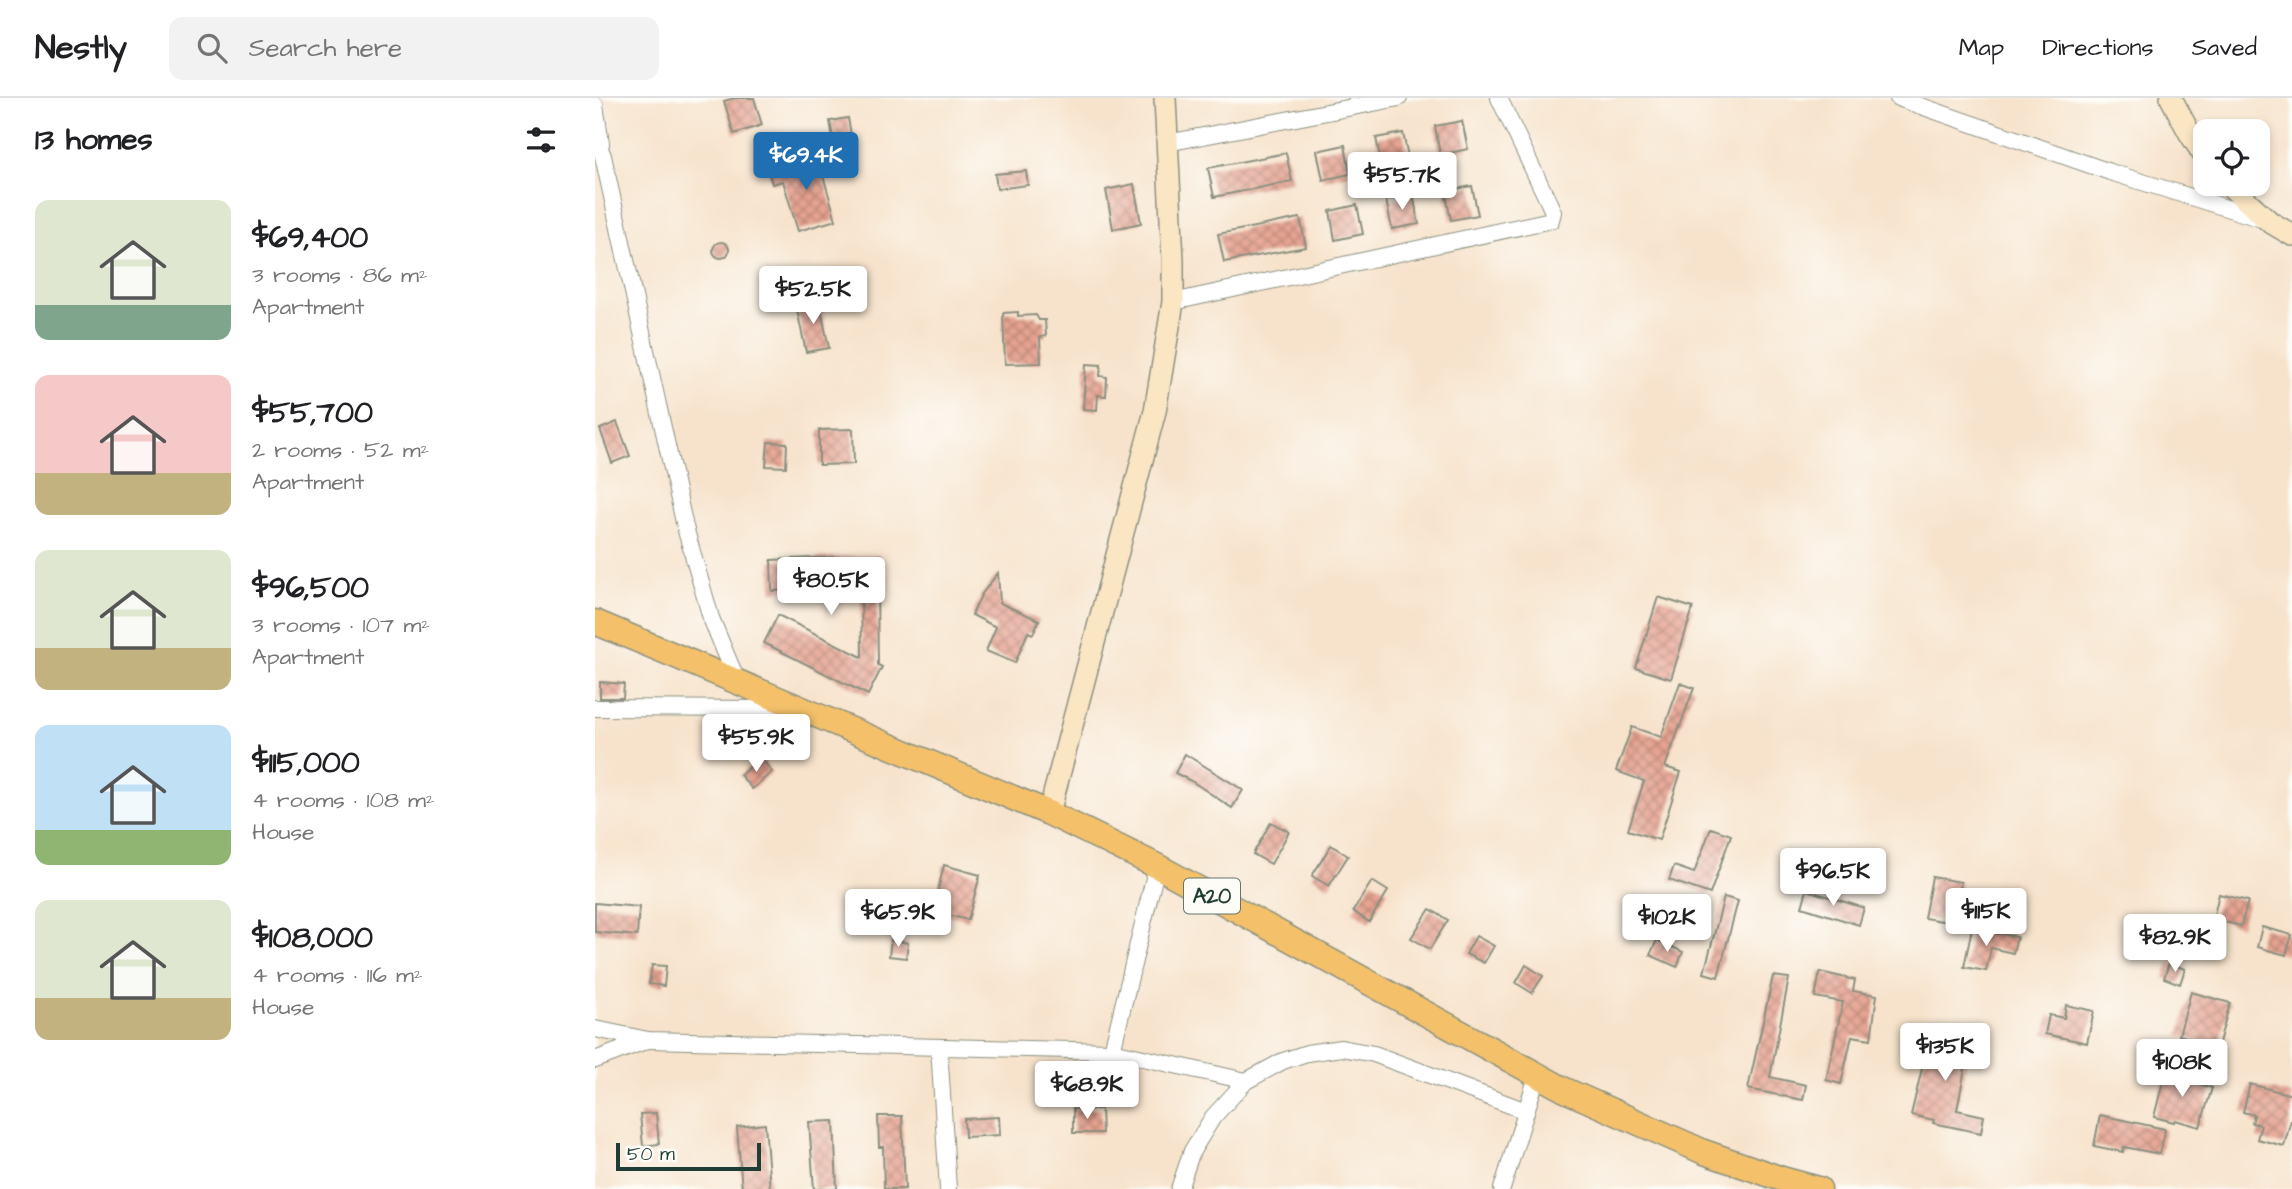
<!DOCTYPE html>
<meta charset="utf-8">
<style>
:root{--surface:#fff;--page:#f2f2f2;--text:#202124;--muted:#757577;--line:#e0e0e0;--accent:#1f6fb2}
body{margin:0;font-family:"Architects Daughter",sans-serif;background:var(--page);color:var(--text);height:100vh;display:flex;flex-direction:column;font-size:26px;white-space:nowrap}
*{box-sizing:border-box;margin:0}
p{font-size:23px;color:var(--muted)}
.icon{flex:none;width:38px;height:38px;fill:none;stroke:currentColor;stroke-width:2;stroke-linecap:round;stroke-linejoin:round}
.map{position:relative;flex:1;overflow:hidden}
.panel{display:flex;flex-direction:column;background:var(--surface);width:595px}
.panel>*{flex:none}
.controls{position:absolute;left:1598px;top:21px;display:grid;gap:14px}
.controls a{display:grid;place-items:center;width:77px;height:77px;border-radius:14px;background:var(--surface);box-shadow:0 4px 10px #0003;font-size:35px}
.scale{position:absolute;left:21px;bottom:18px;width:145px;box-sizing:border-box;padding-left:7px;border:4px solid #1f3d34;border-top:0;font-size:19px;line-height:24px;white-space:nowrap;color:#1f3d34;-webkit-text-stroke:5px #fdfcf7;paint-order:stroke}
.price{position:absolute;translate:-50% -60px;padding:0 16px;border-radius:7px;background:#fff;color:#222;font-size:23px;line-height:46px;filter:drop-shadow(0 2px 4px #0008)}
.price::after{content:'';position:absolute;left:50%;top:42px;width:21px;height:16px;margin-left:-10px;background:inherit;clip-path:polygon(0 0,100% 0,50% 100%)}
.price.selected{background:var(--accent);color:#fff}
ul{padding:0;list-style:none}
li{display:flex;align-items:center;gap:21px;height:175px;padding:0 35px}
li span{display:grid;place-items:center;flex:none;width:196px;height:140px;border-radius:14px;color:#555}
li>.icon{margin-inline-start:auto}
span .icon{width:84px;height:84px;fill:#fffc;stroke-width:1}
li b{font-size:30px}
h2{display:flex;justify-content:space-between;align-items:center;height:84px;padding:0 35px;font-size:30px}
header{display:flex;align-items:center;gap:42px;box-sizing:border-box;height:98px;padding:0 35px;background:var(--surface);border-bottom:2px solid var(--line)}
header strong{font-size:33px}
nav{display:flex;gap:38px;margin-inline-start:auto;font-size:24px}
.search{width:490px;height:63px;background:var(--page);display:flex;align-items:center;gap:18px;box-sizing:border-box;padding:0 24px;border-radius:14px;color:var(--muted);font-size:26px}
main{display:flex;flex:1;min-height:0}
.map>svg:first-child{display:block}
.building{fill:url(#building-cross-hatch)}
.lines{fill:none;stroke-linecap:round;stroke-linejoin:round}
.street-casing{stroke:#8b9080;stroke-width:18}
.secondary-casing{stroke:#8b9080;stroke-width:24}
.primary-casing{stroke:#8b9080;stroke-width:27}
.street{stroke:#fff;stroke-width:16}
.secondary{stroke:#fbe6c4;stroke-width:21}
.primary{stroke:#f4c16b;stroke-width:24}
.labels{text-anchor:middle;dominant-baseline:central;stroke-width:7;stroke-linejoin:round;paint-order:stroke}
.shield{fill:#fdfcf7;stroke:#62766e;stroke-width:2}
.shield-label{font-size:21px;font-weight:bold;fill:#1f3d34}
</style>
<header>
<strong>Nestly</strong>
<div class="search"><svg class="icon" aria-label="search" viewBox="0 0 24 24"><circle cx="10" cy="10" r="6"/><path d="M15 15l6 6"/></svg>Search here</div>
<nav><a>Map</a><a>Directions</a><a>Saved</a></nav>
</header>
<main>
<section class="panel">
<h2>13 homes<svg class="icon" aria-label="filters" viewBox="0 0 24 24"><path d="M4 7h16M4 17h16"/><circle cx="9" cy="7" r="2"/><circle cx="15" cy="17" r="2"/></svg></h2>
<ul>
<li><span style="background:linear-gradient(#dfe7d0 75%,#7fa58c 0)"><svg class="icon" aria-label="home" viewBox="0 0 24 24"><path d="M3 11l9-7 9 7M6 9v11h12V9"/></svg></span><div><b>$69,400</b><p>3 rooms · 86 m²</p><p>Apartment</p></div></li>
<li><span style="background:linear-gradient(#f6c9c9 70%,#c2b280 0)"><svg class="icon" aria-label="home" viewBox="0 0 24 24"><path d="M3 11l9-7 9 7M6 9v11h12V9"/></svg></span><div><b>$55,700</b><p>2 rooms · 52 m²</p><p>Apartment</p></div></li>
<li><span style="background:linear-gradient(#dfe7d0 70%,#c2b280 0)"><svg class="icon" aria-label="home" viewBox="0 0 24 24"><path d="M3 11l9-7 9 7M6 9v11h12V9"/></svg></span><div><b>$96,500</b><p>3 rooms · 107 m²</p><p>Apartment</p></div></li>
<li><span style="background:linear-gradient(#bfe0f5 75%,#8fb573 0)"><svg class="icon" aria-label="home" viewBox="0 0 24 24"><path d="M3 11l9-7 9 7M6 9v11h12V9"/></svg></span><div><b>$115,000</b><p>4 rooms · 108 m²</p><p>House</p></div></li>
<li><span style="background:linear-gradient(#dfe7d0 70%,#c2b280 0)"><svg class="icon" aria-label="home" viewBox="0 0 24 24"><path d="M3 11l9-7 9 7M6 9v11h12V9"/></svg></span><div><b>$108,000</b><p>4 rooms · 116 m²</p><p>House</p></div></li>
</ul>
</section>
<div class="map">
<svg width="1697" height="1091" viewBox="0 0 1697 1091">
<defs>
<pattern id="building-cross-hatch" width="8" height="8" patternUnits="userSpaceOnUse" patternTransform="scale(1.75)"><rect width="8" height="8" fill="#e6a391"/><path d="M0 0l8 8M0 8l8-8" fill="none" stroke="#ba8677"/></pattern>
</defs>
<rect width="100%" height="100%" fill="#fdfcf7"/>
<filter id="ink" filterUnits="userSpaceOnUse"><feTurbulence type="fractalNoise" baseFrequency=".0143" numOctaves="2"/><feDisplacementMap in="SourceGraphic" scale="14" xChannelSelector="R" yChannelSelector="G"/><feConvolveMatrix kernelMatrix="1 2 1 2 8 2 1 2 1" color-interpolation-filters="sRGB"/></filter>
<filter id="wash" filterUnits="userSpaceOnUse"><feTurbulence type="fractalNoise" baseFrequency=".00686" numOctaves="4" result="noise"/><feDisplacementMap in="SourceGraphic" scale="28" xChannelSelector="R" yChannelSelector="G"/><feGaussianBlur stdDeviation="1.57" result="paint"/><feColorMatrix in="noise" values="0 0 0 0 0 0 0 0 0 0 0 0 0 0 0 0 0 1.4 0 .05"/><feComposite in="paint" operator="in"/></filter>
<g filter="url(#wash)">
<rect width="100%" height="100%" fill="#f7e3cc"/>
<g id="blocks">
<!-- building -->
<g class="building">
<path d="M140,0H159L167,27L139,36L129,3Z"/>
<path d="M253,20L258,48L240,51L235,23Z"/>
<path d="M867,23L873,51L845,57L840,28Z"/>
<path d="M808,35L814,64L787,69L781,40Z"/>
<path d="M750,47L755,76L728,82L722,53Z"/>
<path d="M691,55L697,83L619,99L613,70Z"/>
<path d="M222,57L241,122L203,133L188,83L177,86L173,72Z"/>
<path d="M431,73L433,87L402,91L400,76Z"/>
<path d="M539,86L546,125L518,131L511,92Z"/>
<path d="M877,88L883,117L856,122L850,93Z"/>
<path d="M818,97L824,126L797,131L791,102Z"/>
<path d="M762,107L768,136L740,142L735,113Z"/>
<path d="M705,120L711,149L629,164L623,136Z"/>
<circle cx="126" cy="152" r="8"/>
<path d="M224,202L234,250L211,254L201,207Z"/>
<path d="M423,214V218L441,217L444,222H450L451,238L445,239L446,265L410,266L408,215Z"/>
<path d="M491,266L506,267L505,278L512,279L511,298L503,297L502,312L488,311Z"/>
<path d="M22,324L35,358L17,365L5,331Z"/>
<path d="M258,331L259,366L224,367V332Z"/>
<path d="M173,344L192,345L191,369L171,368Z"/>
<path d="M284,457L285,487L282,488L283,567L287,569L273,597L169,545L183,517L267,559L266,489L177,493L176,462Z"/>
<path d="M403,475L405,505L444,522L438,536L433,534L420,565L391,553L401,529L377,517L386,497Z"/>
<path d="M1063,499L1098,510L1076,581L1041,570Z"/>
<path d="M5,584L29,586L28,600H5Z"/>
<path d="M1085,585L1099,590L1070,669L1086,674L1064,742L1033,732L1049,683L1021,673L1037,629L1066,639Z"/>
<path d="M590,656L648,692L637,710L598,684L580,675Z"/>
<path d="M166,660L177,674L157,691L145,677Z"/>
<path d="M676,724L694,734L676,766L658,756Z"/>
<path d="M1116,730L1136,737L1115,796L1074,782L1079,768L1099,775Z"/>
<path d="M736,747L753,758L734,788L717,778Z"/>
<path d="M349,767L385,777L373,822L338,813Z"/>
<path d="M1337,779L1366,784L1359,825L1329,820Z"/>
<path d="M777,783L793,793L774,824L758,813Z"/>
<path d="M1212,792L1269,810L1264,827L1207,809Z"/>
<path d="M1624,796L1653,803L1646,828L1618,821Z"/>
<path d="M1129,799L1143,803L1123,879L1109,875Z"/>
<path d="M0,805L44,809L42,838L0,834Z"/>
<path d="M835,811L853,822L835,851L816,840Z"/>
<path d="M1667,829L1697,837L1691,857L1662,849Z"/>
<path d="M1377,830L1422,839L1418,855L1396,850L1391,873L1369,869Z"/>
<path d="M881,838L899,848L889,865L871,856Z"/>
<path d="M296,842L313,845L311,860L294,858Z"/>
<path d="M1062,842L1088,854L1082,869L1055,857Z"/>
<path d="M1574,865L1590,871L1585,886L1569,880Z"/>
<path d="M57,867L71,868L69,888L54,886Z"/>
<path d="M931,867L948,878L937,895L921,885Z"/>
<path d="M1225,874L1260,882L1258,893L1282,897L1276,941L1257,938L1246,986L1231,982L1248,904L1220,899Z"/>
<path d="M1178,878L1194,880L1175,979L1211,987L1208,1002L1153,991Z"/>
<path d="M1596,894L1635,905L1623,948L1584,937Z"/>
<path d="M1471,907L1499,913L1492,945L1450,936L1454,917L1469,920Z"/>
<path d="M1336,932L1376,940L1362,1012L1389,1018L1386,1035L1338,1025L1339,1022L1316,1017Z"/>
<path d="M1572,968L1592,974L1590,981L1617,990L1605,1029L1580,1022L1579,1024L1559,1019Z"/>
<path d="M1655,986L1697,997V1018L1689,1048L1662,1041L1666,1027L1657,1025L1659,1017L1648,1014Z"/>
<path d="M478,1011H506L507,1035H478Z"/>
<path d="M61,1015L64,1046L48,1048L45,1016Z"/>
<path d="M1505,1017L1570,1031L1565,1056L1529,1049L1528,1054L1499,1048Z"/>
<path d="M283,1018H307L310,1091H289L288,1049H284Z"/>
<path d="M404,1019L405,1037L370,1039L369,1021Z"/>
<path d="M239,1023L242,1091H219L214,1024Z"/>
<path d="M170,1026L175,1091H147L142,1029Z"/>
</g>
</g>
</g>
<g filter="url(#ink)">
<use href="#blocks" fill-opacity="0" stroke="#8b9080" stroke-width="2"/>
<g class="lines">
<!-- street casing -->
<g class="street-casing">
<g id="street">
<path d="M1303,0L1515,74L1670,122"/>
<path d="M0,7L6,46"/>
<path d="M0,37L8,58L90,429L116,520L143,585"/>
<path d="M572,45L804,0"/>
<path d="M578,204L956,122L958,114L954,105L904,0"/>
<path d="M0,610L194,611"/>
<path d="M0,931L53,942L517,953L651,983L688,963L712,955L746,950L779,956L931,1013"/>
<path d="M344,949L353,1091"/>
<path d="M517,953L562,768"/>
<path d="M0,962L53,942"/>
<path d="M584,1091L597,1053L618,1019L651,983"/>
<path d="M907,1091L942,978"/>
</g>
</g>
<!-- secondary casing -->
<g class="secondary-casing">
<g id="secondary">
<path d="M1576,0L1594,34L1610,59"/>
<path d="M1633,86L1675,124L1697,137"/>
<path d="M454,715L560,313L578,204V162L570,0"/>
</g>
</g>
<!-- primary casing -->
<g class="primary-casing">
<path id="primary" d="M0,524L454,715L562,768L970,992L1109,1054L1187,1081L1224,1091"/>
</g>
<!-- street -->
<use href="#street" class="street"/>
<!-- secondary -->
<use href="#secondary" class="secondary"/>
<!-- primary -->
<use href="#primary" class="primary"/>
</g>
</g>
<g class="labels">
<!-- shield labels -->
<rect class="shield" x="589" y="780.5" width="56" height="35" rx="5"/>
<g class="shield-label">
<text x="617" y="798">A20</text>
</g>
</g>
</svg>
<div class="controls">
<a><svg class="icon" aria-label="locate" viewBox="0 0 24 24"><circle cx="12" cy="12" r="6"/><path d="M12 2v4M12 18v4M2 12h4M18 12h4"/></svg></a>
</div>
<div class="scale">50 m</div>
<b class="price selected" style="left:211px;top:94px">$69.4K</b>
<b class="price" style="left:807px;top:114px">$55.7K</b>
<b class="price" style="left:218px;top:228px">$52.5K</b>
<b class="price" style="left:236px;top:519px">$80.5K</b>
<b class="price" style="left:161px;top:676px">$55.9K</b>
<b class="price" style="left:1238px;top:810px">$96.5K</b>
<b class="price" style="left:1391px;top:850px">$115K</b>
<b class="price" style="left:303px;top:851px">$65.9K</b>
<b class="price" style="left:1072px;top:856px">$102K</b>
<b class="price" style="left:1580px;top:876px">$82.9K</b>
<b class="price" style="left:1350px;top:985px">$135K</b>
<b class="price" style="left:1587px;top:1001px">$108K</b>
<b class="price" style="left:492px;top:1023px">$68.9K</b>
</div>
</main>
